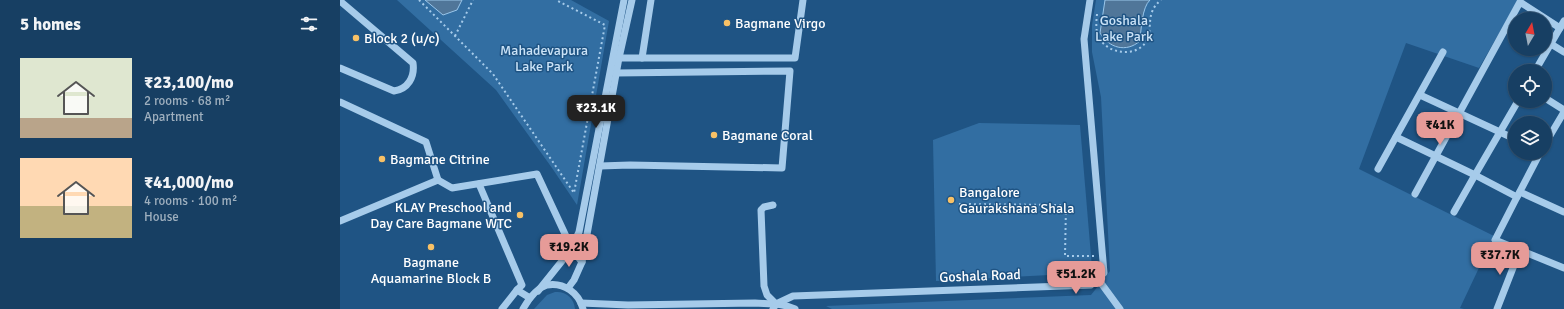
<!DOCTYPE html>
<meta charset="utf-8">
<style>
:root{--surface:#173f63;--page:#204669;--text:#f1f3f6;--muted:#9eafbe;--line:#365878;--accent:#e69b98}
body{margin:0;font-family:Signika,sans-serif;background:var(--page);color:var(--text);height:100vh;display:flex;flex-direction:column;font-size:15px;white-space:nowrap}
*{box-sizing:border-box;margin:0}
p{font-size:13px;color:var(--muted)}
.icon{flex:none;width:22px;height:22px;fill:none;stroke:currentColor;stroke-width:2;stroke-linecap:round;stroke-linejoin:round}
.map{position:relative;flex:1;overflow:hidden}
.sheet{display:flex;flex-direction:column;background:var(--surface);width:340px}
.sheet>*{flex:none}
.needle{width:26px;rotate:10deg}
.tools{position:absolute;left:1168px;top:12px;display:grid;gap:8px}
.tools a{display:grid;place-items:center;width:44px;height:44px;border-radius:50%;background:var(--surface);box-shadow:0 1px 3px #0004,0 0 0 1px var(--line);font-size:20px}
.price{position:absolute;translate:-50% -34px;padding:0 9px;border-radius:8px;background:var(--accent);color:#111;font-size:13px;line-height:26px;filter:drop-shadow(0 1px 2px #0008)}
.price::after{content:'';position:absolute;left:50%;top:24px;width:12px;height:9px;margin-left:-6px;background:inherit;clip-path:polygon(0 0,100% 0,50% 100%)}
.price.active{background:#222;color:#fff}
ul{padding:0;list-style:none}
li{display:flex;align-items:center;gap:12px;height:100px;padding:0 20px}
li span{display:grid;place-items:center;flex:none;width:112px;height:80px;border-radius:0px;color:#555}
li>.icon{margin-inline-start:auto}
span .icon{width:48px;height:48px;fill:#fffc;stroke-width:1}
li b{font-size:17px}
h2{display:flex;justify-content:space-between;align-items:center;height:48px;padding:0 20px;font-size:17px}
main{display:flex;flex:1;min-height:0}
.map>svg:first-child{display:block}
.green{fill:#326ea2}
.water{fill:#507699;stroke:#9ac7eb}
.lines{fill:none;stroke-linecap:round;stroke-linejoin:round}
.path{stroke:#a6cbea;stroke-width:2;stroke-dasharray:2 3;stroke-linecap:butt}
.minor{stroke:#a6cbea;stroke-width:7}
.poi-dot{fill:#f8c166;stroke:#1f5484;stroke-width:1.5}
.labels{text-anchor:middle;dominant-baseline:central;stroke-width:3;stroke-linejoin:round;paint-order:stroke}
.park-label{font-size:14px;fill:#cbe3f7;stroke:#1f5484}
.poi-label{font-size:14px;fill:#fff;stroke:#1f5484;text-anchor:start}
.street-label{font-size:14px;fill:#fff;stroke:#1f5484}
</style>
<main>
<section class="sheet">
<h2>5 homes<svg class="icon" aria-label="filters" viewBox="0 0 24 24"><path d="M4 7h16M4 17h16"/><circle cx="9" cy="7" r="2"/><circle cx="15" cy="17" r="2"/></svg></h2>
<ul>
<li><span style="background:linear-gradient(#dfe7d0 75%,#b9a48a 0)"><svg class="icon" aria-label="home" viewBox="0 0 24 24"><path d="M3 11l9-7 9 7M6 9v11h12V9"/></svg></span><div><b>₹23,100/mo</b><p>2 rooms · 68 m²</p><p>Apartment</p></div></li>
<li><span style="background:linear-gradient(#ffd9b3 60%,#c2b280 0)"><svg class="icon" aria-label="home" viewBox="0 0 24 24"><path d="M3 11l9-7 9 7M6 9v11h12V9"/></svg></span><div><b>₹41,000/mo</b><p>4 rooms · 100 m²</p><p>House</p></div></li>
</ul>
</section>
<div class="map">
<svg width="1224" height="309" viewBox="0 0 1224 309">
<rect width="100%" height="100%" fill="#1f5484"/>
<!-- green -->
<g class="green">
<path d="M57,0H85L103,15L117,10L122,0H231L269,21L237,205L212,168L156,90Z"/>
<path d="M756,0H1178L1139,68L1066,43L1019,169L1154,236L1120,308L1124,309H492L486,306L751,295L770,271L761,97L752,52V25Z"/>
<path d="M639,123L740,125L752,268L747,273L596,281L593,140Z"/>
<path d="M215,292C226,291 234,298 235,309H194L207,295Z"/>
</g>
<!-- water -->
<g class="water">
<path d="M85,0H122L117,10L103,15Z"/>
<path d="M765,0H810C802,7 801,30 800,41C786,53 769,48 760,33Z"/>
</g>
<g class="lines">
<!-- path -->
<g class="path">
<path d="M79,0L153,74L234,193L265,25L216,0"/>
<path d="M757,14C756,25 755,35 763,43C774,55 799,56 807,40C813,26 805,13 821,0"/>
<path d="M115,36L133,0"/>
<path d="M619,204L726,205L725,256H755"/>
</g>
<!-- minor -->
<g class="minor">
<path d="M0,1L73,63C75,77 68,89 54,91L0,68"/>
<path d="M1211,44L1224,52"/>
<path d="M279,58H455L463,0"/>
<path d="M302,58L311,0"/>
<path d="M1195,71L1224,21"/>
<path d="M1080,95L1175,139"/>
<path d="M1205,98L1224,110"/>
<path d="M1178,101L1135,175L1177,197L1200,153"/>
<path d="M0,102L86,142L98,180"/>
<path d="M1056,137L1135,175L1114,212"/>
<path d="M1205,144L1224,112"/>
<path d="M260,166L290,165L442,168L450,71L276,73"/>
<path d="M1038,169L1103,52"/>
<path d="M139,184L182,285L177,290"/>
<path d="M1180,192L1224,212"/>
<path d="M1075,194L1180,2L1220,28"/>
<path d="M1177,197L1155,240L1224,268"/>
<path d="M433,205L424,207L421,210L424,286L427,295L436,304"/>
<path d="M0,221L98,180L112,188L197,174L232,249L242,262"/>
<path d="M758,279L780,309"/>
<path d="M228,288L234,280L242,262L279,58L292,0"/>
<path d="M198,291L230,251L239,232L284,0"/>
<path d="M241,303L288,305L415,303C429,304 442,303 455,309"/>
<path d="M162,309L177,290L190,298"/>
<path d="M183,309C188,300 197,288 207,285C224,282 239,293 243,309"/>
<path d="M433,309L436,304L453,296L751,285L764,273L744,39L750,0"/>
<path d="M1157,309L1180,250"/>
</g>
</g>
<!-- markers -->
<g class="poi-dot">
<circle cx="387" cy="23" r="4"/>
<circle cx="16" cy="38" r="4"/>
<circle cx="374" cy="135" r="4"/>
<circle cx="42" cy="159" r="4"/>
<circle cx="611" cy="200" r="4"/>
<circle cx="180" cy="215" r="4"/>
<circle cx="91" cy="247" r="4"/>
</g>
<g class="labels">
<!-- park labels -->
<g class="park-label">
<text x="784" y="20">Goshala<tspan x="784" dy="16">Lake Park</tspan></text>
<text x="204" y="50">Mahadevapura<tspan x="204" dy="16">Lake Park</tspan></text>
</g>
<!-- poi labels -->
<g class="poi-label">
<text x="395" y="23">Bagmane Virgo</text>
<text x="24" y="38">Block 2 (u/c)</text>
<text x="382" y="135">Bagmane Coral</text>
<text x="50" y="159">Bagmane Citrine</text>
<text x="619" y="192">Bangalore<tspan x="619" dy="16">Gaurakshana Shala</tspan></text>
<text x="172" y="207" text-anchor="end">KLAY Preschool and<tspan x="172" dy="16">Day Care Bagmane WTC</tspan></text>
<text x="91" y="262" text-anchor="middle">Bagmane<tspan x="91" dy="16">Aquamarine Block B</tspan></text>
</g>
<!-- street labels -->
<g class="street-label">
<text transform="translate(640 276) rotate(-2)">Goshala Road</text>
</g>
</g>
</svg>
<div class="tools">
<a><svg class="needle" viewBox="-14 -14 28 28"><path d="M0-13l5 13h-10z" fill="#e53935"/><path d="M0 13l5-13h-10z" fill="#9eafbe"/></svg></a>
<a><svg class="icon" aria-label="locate" viewBox="0 0 24 24"><circle cx="12" cy="12" r="6"/><path d="M12 2v4M12 18v4M2 12h4M18 12h4"/></svg></a>
<a><svg class="icon" aria-label="layers" viewBox="0 0 24 24"><path d="M12 4l9 5-9 5-9-5zM3 14l9 5 9-5"/></svg></a>
</div>
<b class="price active" style="left:256px;top:129px">₹23.1K</b>
<b class="price" style="left:1100px;top:146px">₹41K</b>
<b class="price" style="left:229px;top:268px">₹19.2K</b>
<b class="price" style="left:1160px;top:276px">₹37.7K</b>
<b class="price" style="left:736px;top:295px">₹51.2K</b>
</div>
</main>
